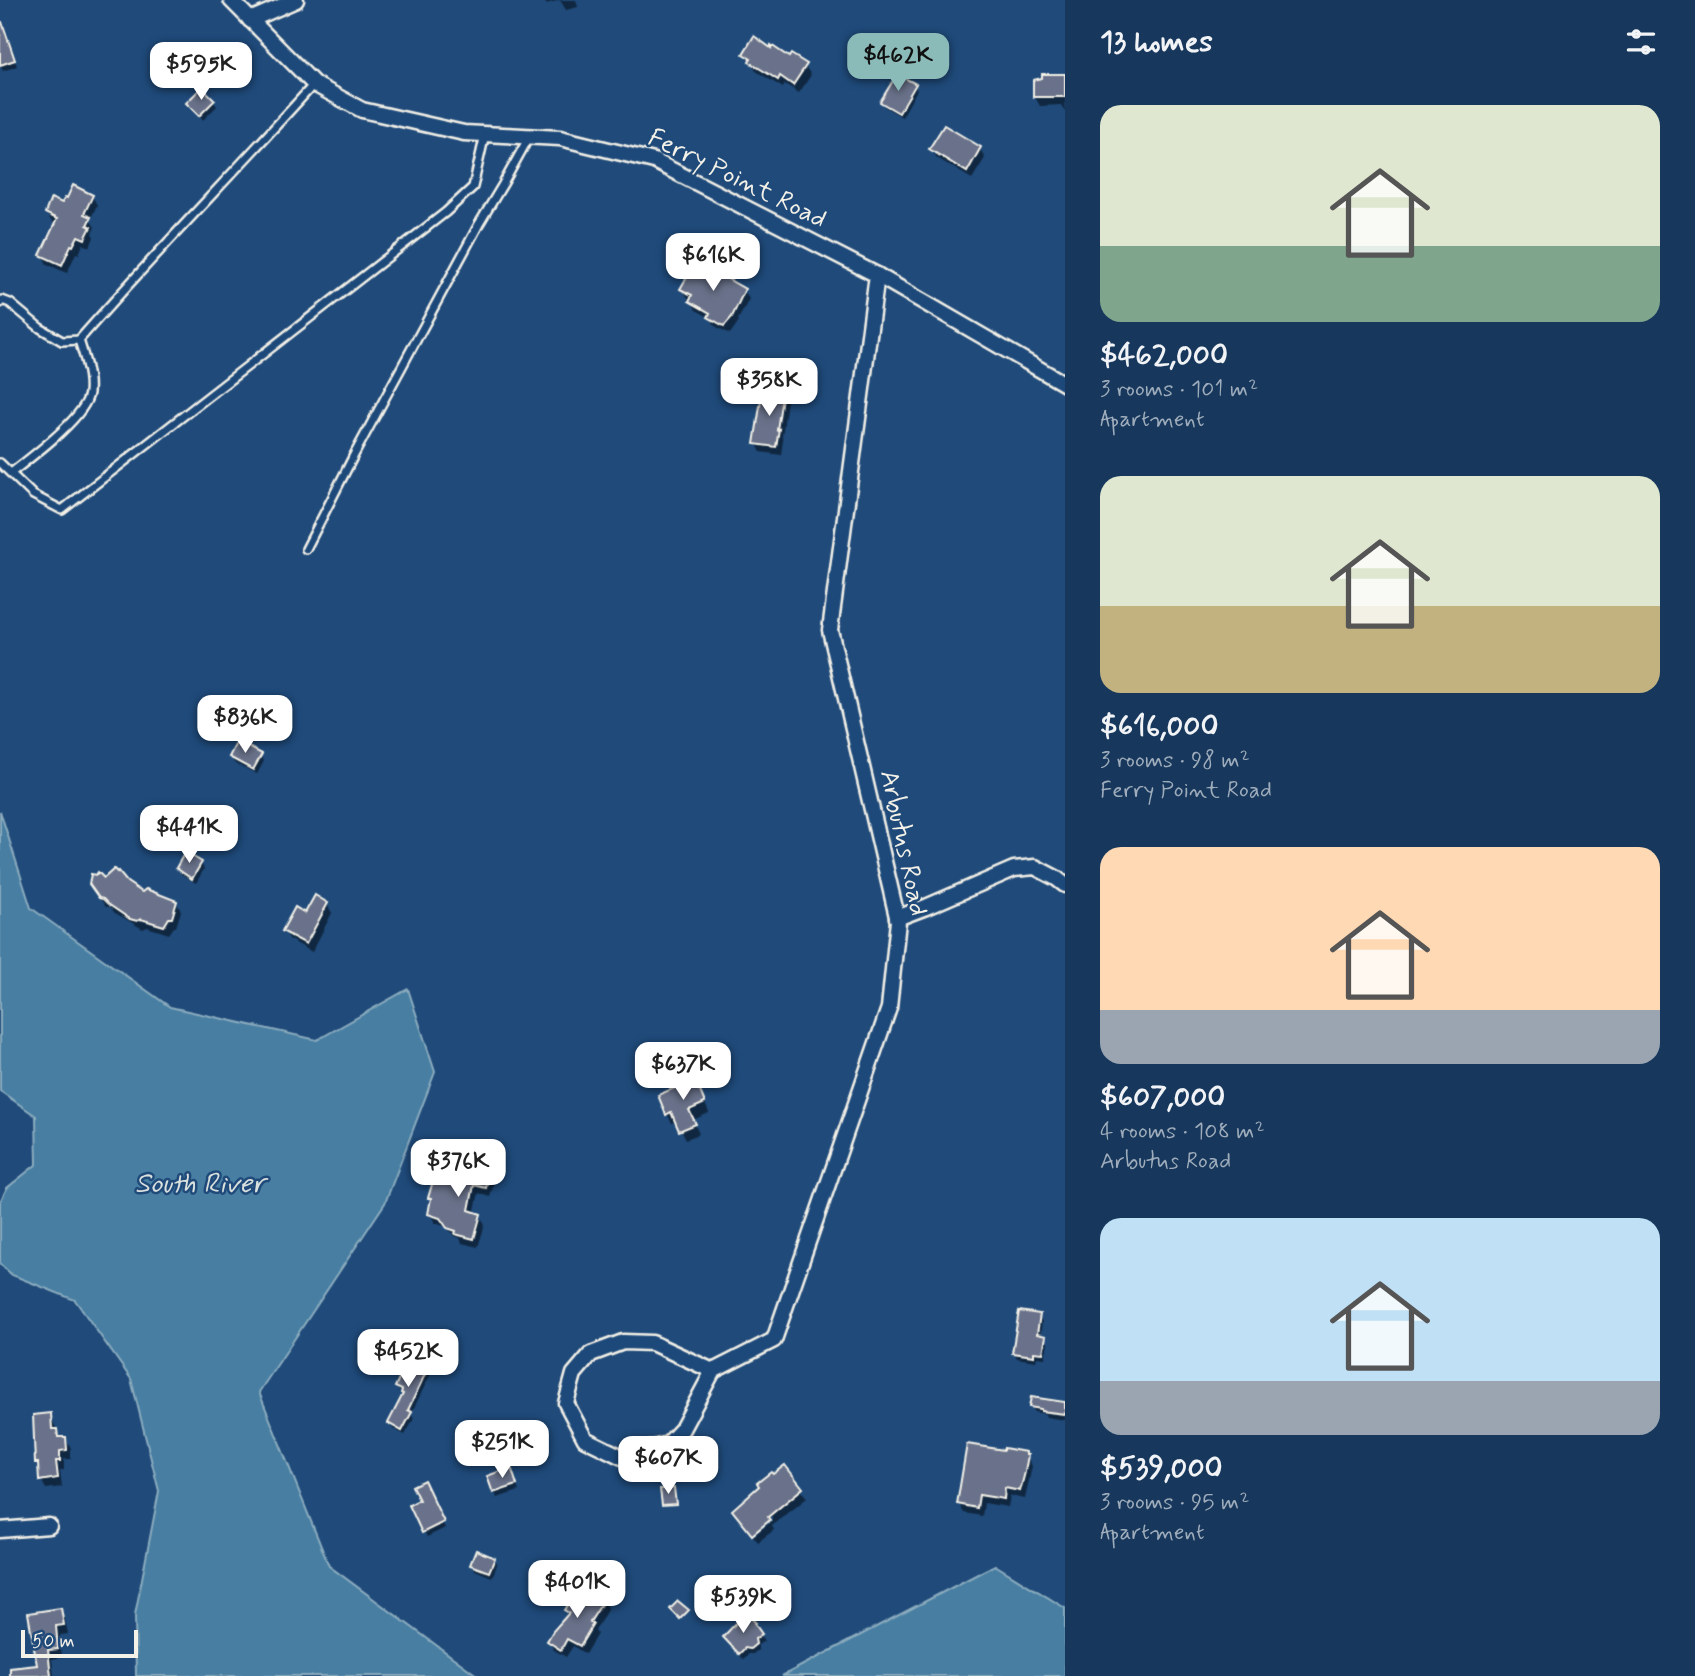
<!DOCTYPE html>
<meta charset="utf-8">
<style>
:root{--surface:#17385c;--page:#203f62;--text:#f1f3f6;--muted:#9eacbb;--accent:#8bbbb9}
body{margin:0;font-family:Mynerve,sans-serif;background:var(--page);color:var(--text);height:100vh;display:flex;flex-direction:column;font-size:26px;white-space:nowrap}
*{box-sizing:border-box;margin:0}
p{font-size:23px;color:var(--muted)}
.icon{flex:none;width:38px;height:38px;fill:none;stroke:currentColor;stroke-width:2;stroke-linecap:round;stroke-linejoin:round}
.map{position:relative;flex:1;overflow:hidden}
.side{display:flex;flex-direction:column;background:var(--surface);width:630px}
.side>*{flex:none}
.scale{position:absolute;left:21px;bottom:18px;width:117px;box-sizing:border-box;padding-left:7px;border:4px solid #f4f1e8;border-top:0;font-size:19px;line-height:24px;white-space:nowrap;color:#f4f1e8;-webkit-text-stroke:5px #1f4a7a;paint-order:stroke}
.price{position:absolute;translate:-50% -60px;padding:0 16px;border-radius:14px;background:#fff;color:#222;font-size:23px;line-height:46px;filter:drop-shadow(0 2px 4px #0008)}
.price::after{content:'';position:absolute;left:50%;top:42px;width:21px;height:16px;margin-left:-10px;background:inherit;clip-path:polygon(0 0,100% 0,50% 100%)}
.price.current{background:var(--accent);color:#111}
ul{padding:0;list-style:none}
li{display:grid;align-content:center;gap:14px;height:371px;padding:0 35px}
li span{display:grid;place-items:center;height:217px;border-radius:21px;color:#555}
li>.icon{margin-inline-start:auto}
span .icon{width:126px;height:126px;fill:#fffc;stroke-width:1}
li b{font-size:30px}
h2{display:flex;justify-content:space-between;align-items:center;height:84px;padding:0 35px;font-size:30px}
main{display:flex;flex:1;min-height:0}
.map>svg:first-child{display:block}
.water{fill:#467ea2;stroke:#8cacbe;stroke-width:2}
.shadow{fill:#0007}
.building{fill:#69728a;stroke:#f4f1e8;stroke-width:2}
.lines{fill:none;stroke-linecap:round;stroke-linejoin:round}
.service-casing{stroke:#f4f1e8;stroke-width:12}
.minor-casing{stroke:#f4f1e8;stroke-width:19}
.service{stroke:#1f4a7a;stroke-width:7}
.minor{stroke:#1f4a7a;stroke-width:14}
.labels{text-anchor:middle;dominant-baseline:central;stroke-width:5;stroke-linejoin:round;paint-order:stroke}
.street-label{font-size:26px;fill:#f4f1e8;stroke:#1f4a7a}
.water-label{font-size:28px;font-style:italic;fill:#dae0de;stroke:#1f4a7a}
</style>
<main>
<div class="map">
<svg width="1065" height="1676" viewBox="0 0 1065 1676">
<rect width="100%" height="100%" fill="#1f4a7a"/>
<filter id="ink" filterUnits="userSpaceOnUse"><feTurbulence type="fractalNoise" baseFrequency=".0143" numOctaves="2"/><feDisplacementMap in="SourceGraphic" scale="14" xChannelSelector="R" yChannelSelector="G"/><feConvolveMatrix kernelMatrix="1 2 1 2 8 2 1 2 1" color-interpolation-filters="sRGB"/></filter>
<g filter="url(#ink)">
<!-- water -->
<g class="water">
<path d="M0,811L31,908L170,1007L317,1040L408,989L435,1072L385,1203L259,1392L329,1566L478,1676H136L135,1615L159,1491L131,1379L75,1300L12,1275L0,1264V1202L7,1188L37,1164L36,1116L0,1091Z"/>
<path d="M995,1565L1065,1608V1676H782Z"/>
</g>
<!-- shadow -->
<g class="shadow">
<path d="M544,0H576L578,7L566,10L560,0L546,4Z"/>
<path d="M0,22L17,66L3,71L0,65Z"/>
<path d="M745,54L790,59L805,66L811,75L799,93L785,84L783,88L756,71Z"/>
<path d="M1065,75V112L1061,105L1040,106L1035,97Z"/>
<path d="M915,86L917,90L902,117L885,107L882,102Z"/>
<path d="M213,101L217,106L203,120L192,109L189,104Z"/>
<path d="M931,149H980L985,158L972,179L937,158Z"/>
<path d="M92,196L97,205L90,220L95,227L92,233L94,237L90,247L83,244L79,254L76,253L67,273L47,264L42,255L56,224L52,222L46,213L63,205Z"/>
<path d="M682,289L744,290L749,299L738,320L739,321L730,334L715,326L711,318L696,310L691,300L688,298Z"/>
<path d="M782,392L787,401L782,437L783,440L781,455L761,452L756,443Z"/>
<path d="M260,755L264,761L257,774L234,763L231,757Z"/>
<path d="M201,863L204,869L196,883L181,874L178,868Z"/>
<path d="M104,881L125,883L143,894L176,902L181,911L176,927H174L169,934L147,927L143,929L115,913L110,907H106L96,893Z"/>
<path d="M327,904L332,913L312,952L290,940L284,931L306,915Z"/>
<path d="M698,1085L709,1113L693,1120L699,1134L686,1139L677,1121L672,1123L667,1114L679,1088Z"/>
<path d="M492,1165L497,1174L490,1197L479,1193L474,1214L479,1215L485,1224L478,1247L462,1243L460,1238L454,1236L447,1227L435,1223L430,1214L432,1202L430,1198L469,1182Z"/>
<path d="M1039,1316L1042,1322L1040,1337H1044L1048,1343L1045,1358L1037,1357L1036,1361L1017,1358L1014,1352Z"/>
<path d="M407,1364L429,1365L432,1371L411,1414L414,1419L405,1435L393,1429L390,1423L404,1394L400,1392L396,1387L401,1378L399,1374Z"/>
<path d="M1065,1404V1420L1046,1417L1045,1414L1034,1412L1031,1406Z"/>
<path d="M50,1415L61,1439H65L71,1448V1459H64V1470H60L62,1487L46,1489L41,1480L40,1468L37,1463Z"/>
<path d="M1025,1454L1032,1466L1025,1499L1010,1496L1008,1507L984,1503L982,1516L964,1513L959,1504Z"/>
<path d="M785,1468L807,1498L772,1526L774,1530L758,1542L753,1536L772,1521V1516L751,1533L734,1511Z"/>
<path d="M511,1470L519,1491L497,1498L489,1477Z"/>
<path d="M426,1488L445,1528L427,1537L411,1506L422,1500Z"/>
<path d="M494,1559L497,1565L492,1577L475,1570L472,1564Z"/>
<path d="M603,1599L608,1608L595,1631L597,1634L585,1654L573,1646L566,1657L554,1650L549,1641L569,1615L566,1610L579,1605Z"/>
<path d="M60,1610L65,1619L68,1634L60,1635L62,1657L52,1659L54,1676H13L39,1666Z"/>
<path d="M757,1630L764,1641L758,1645V1650L753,1654H749L743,1659L729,1643Z"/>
</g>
<!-- building -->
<g class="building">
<path d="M0,22H2L15,60L0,65Z"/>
<path d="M754,36L771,48V45L789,57L791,54L807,64L793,85L780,76L778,80L767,73L749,62L751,59L743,54Z"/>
<path d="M897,74L916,84L899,113L880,102Z"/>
<path d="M1042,74H1065V97H1033V80L1042,78Z"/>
<path d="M202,87L215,100L199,116L186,103Z"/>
<path d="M944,125L981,147L967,172L929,149Z"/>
<path d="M73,185L93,195L84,214L91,217L87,225L91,227L85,239L78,236L73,246L71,245L62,265L40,255L57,219L45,213L51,198L62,203L65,197L67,198Z"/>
<path d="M696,261L745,289L732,317L724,326L708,317L710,313L689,301L692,295L680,289Z"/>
<path d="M763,387L783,390L777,430L779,429L776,447L754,444Z"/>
<path d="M237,741L262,754L253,770L229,757Z"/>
<path d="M185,852L202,862L192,879L176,868Z"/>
<path d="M114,869L117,872L118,871L127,882L142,892L146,889L177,901L172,918H169L164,926L141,919L137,921L130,919L108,904L103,899L99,898L89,884L91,874L96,875L98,872L104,878Z"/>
<path d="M315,895L328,903L306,944L282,931L295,907L305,913Z"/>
<path d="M693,1074L705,1103L689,1110L696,1124L679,1131L671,1112L666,1115L658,1095L677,1087L675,1082Z"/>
<path d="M474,1159L493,1164L486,1188L474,1185L469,1210L481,1214L474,1239L455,1234L456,1231L447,1228L440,1218L428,1214L431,1198H428L436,1171L468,1180Z"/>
<path d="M1019,1311L1040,1314L1037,1334L1046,1336L1043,1353L1034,1352V1356L1012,1353Z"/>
<path d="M409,1354L430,1364L408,1410L412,1412L402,1431L388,1423L403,1394L401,1393L402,1390L395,1387L400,1376L397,1374L403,1360L406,1361Z"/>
<path d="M1031,1397L1065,1402V1414L1041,1411V1409L1029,1407Z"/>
<path d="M51,1413L52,1429H57L58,1437H66L67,1450L60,1451V1461H56L58,1478L39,1481L38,1463H35L33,1415Z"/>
<path d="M967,1444L1004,1450V1448L1026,1452V1455H1028L1025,1472L1020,1491L1005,1488L1004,1499L979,1495L977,1508L957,1504Z"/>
<path d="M785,1465L803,1488L768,1517L770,1520L752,1535L732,1510L759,1486L757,1483L771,1472L773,1474Z"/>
<path d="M511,1467L517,1485L493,1493L487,1476Z"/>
<path d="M424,1480L444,1522L422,1533L409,1505L419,1500L412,1486Z"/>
<path d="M674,1488L676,1504L662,1505L660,1489Z"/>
<path d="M476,1550L495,1558L489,1572L470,1565Z"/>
<path d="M588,1588L605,1598L590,1622L593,1624L580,1646L567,1639L561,1650L547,1641L553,1631L569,1613L564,1610L572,1598L579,1603Z"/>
<path d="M678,1601L689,1610L680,1619L670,1609Z"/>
<path d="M61,1608L64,1625L56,1626L58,1649L48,1650L51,1676H10V1668L37,1665L28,1613Z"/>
<path d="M748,1615L756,1623L755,1624L762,1634L755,1639L756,1644L750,1649L745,1648L739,1654L723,1637L738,1621H740Z"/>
</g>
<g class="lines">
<!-- service casing -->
<g class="service-casing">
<g id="service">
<path d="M0,303L2,300L10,303L40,328L62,341L79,340C155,253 237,170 314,84"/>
<path d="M0,463L33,495L62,510L446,212L473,187L485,134"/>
<path d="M11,473C30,458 86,417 89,393C91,375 84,357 79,340"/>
<path d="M306,549L353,457L479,224L503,184L529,137"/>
</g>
</g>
<!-- minor casing -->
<g class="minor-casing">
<g id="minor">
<path d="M231,0L314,84L362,110L464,133L560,138L654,161L877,275L1065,384"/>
<path d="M250,20L296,0"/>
<path d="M897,918L926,907L1014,869L1035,867L1056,878L1065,885"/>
<path d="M713,1371L652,1343L623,1342L591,1354L574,1374L566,1403L585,1439L622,1457L668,1444L682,1429L713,1371L774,1340L889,1008L898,921L830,630L877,275"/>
<path d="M0,1530L49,1526"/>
</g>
</g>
<!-- service -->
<use href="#service" class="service"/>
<!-- minor -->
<use href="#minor" class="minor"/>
</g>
</g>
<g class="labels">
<!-- street labels -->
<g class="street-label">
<text transform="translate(737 179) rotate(26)">Ferry Point Road</text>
<text transform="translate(903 843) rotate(78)">Arbutus Road</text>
</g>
<!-- water labels -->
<g class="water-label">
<text x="200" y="1184">South River</text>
</g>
</g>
</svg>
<div class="scale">50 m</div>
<b class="price current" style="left:898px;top:93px">$462K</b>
<b class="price" style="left:201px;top:102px">$595K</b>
<b class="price" style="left:713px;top:293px">$616K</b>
<b class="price" style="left:769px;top:418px">$358K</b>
<b class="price" style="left:245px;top:755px">$836K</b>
<b class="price" style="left:189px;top:865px">$441K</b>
<b class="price" style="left:683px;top:1102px">$637K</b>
<b class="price" style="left:458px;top:1199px">$376K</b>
<b class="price" style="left:408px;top:1389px">$452K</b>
<b class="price" style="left:502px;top:1480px">$251K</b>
<b class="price" style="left:668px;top:1496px">$607K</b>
<b class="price" style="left:577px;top:1620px">$401K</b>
<b class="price" style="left:743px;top:1635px">$539K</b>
</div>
<section class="side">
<h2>13 homes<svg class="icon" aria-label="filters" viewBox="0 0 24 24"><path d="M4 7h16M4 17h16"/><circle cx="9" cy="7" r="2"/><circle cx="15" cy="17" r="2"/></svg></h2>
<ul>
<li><span style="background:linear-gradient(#dfe7d0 65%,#7fa58c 0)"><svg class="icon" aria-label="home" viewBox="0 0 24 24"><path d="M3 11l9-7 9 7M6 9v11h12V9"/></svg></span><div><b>$462,000</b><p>3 rooms · 101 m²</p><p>Apartment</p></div></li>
<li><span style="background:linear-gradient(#dfe7d0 60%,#c2b280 0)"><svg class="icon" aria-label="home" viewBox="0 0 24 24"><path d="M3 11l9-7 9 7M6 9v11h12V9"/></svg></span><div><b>$616,000</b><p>3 rooms · 98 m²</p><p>Ferry Point Road</p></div></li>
<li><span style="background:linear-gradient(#ffd9b3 75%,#9aa5b1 0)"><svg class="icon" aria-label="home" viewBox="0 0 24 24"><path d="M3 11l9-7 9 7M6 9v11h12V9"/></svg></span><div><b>$607,000</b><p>4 rooms · 108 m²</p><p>Arbutus Road</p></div></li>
<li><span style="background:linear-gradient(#bfe0f5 75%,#9aa5b1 0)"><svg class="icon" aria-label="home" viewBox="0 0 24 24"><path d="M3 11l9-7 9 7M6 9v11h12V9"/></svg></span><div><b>$539,000</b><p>3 rooms · 95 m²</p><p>Apartment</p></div></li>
</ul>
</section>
</main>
